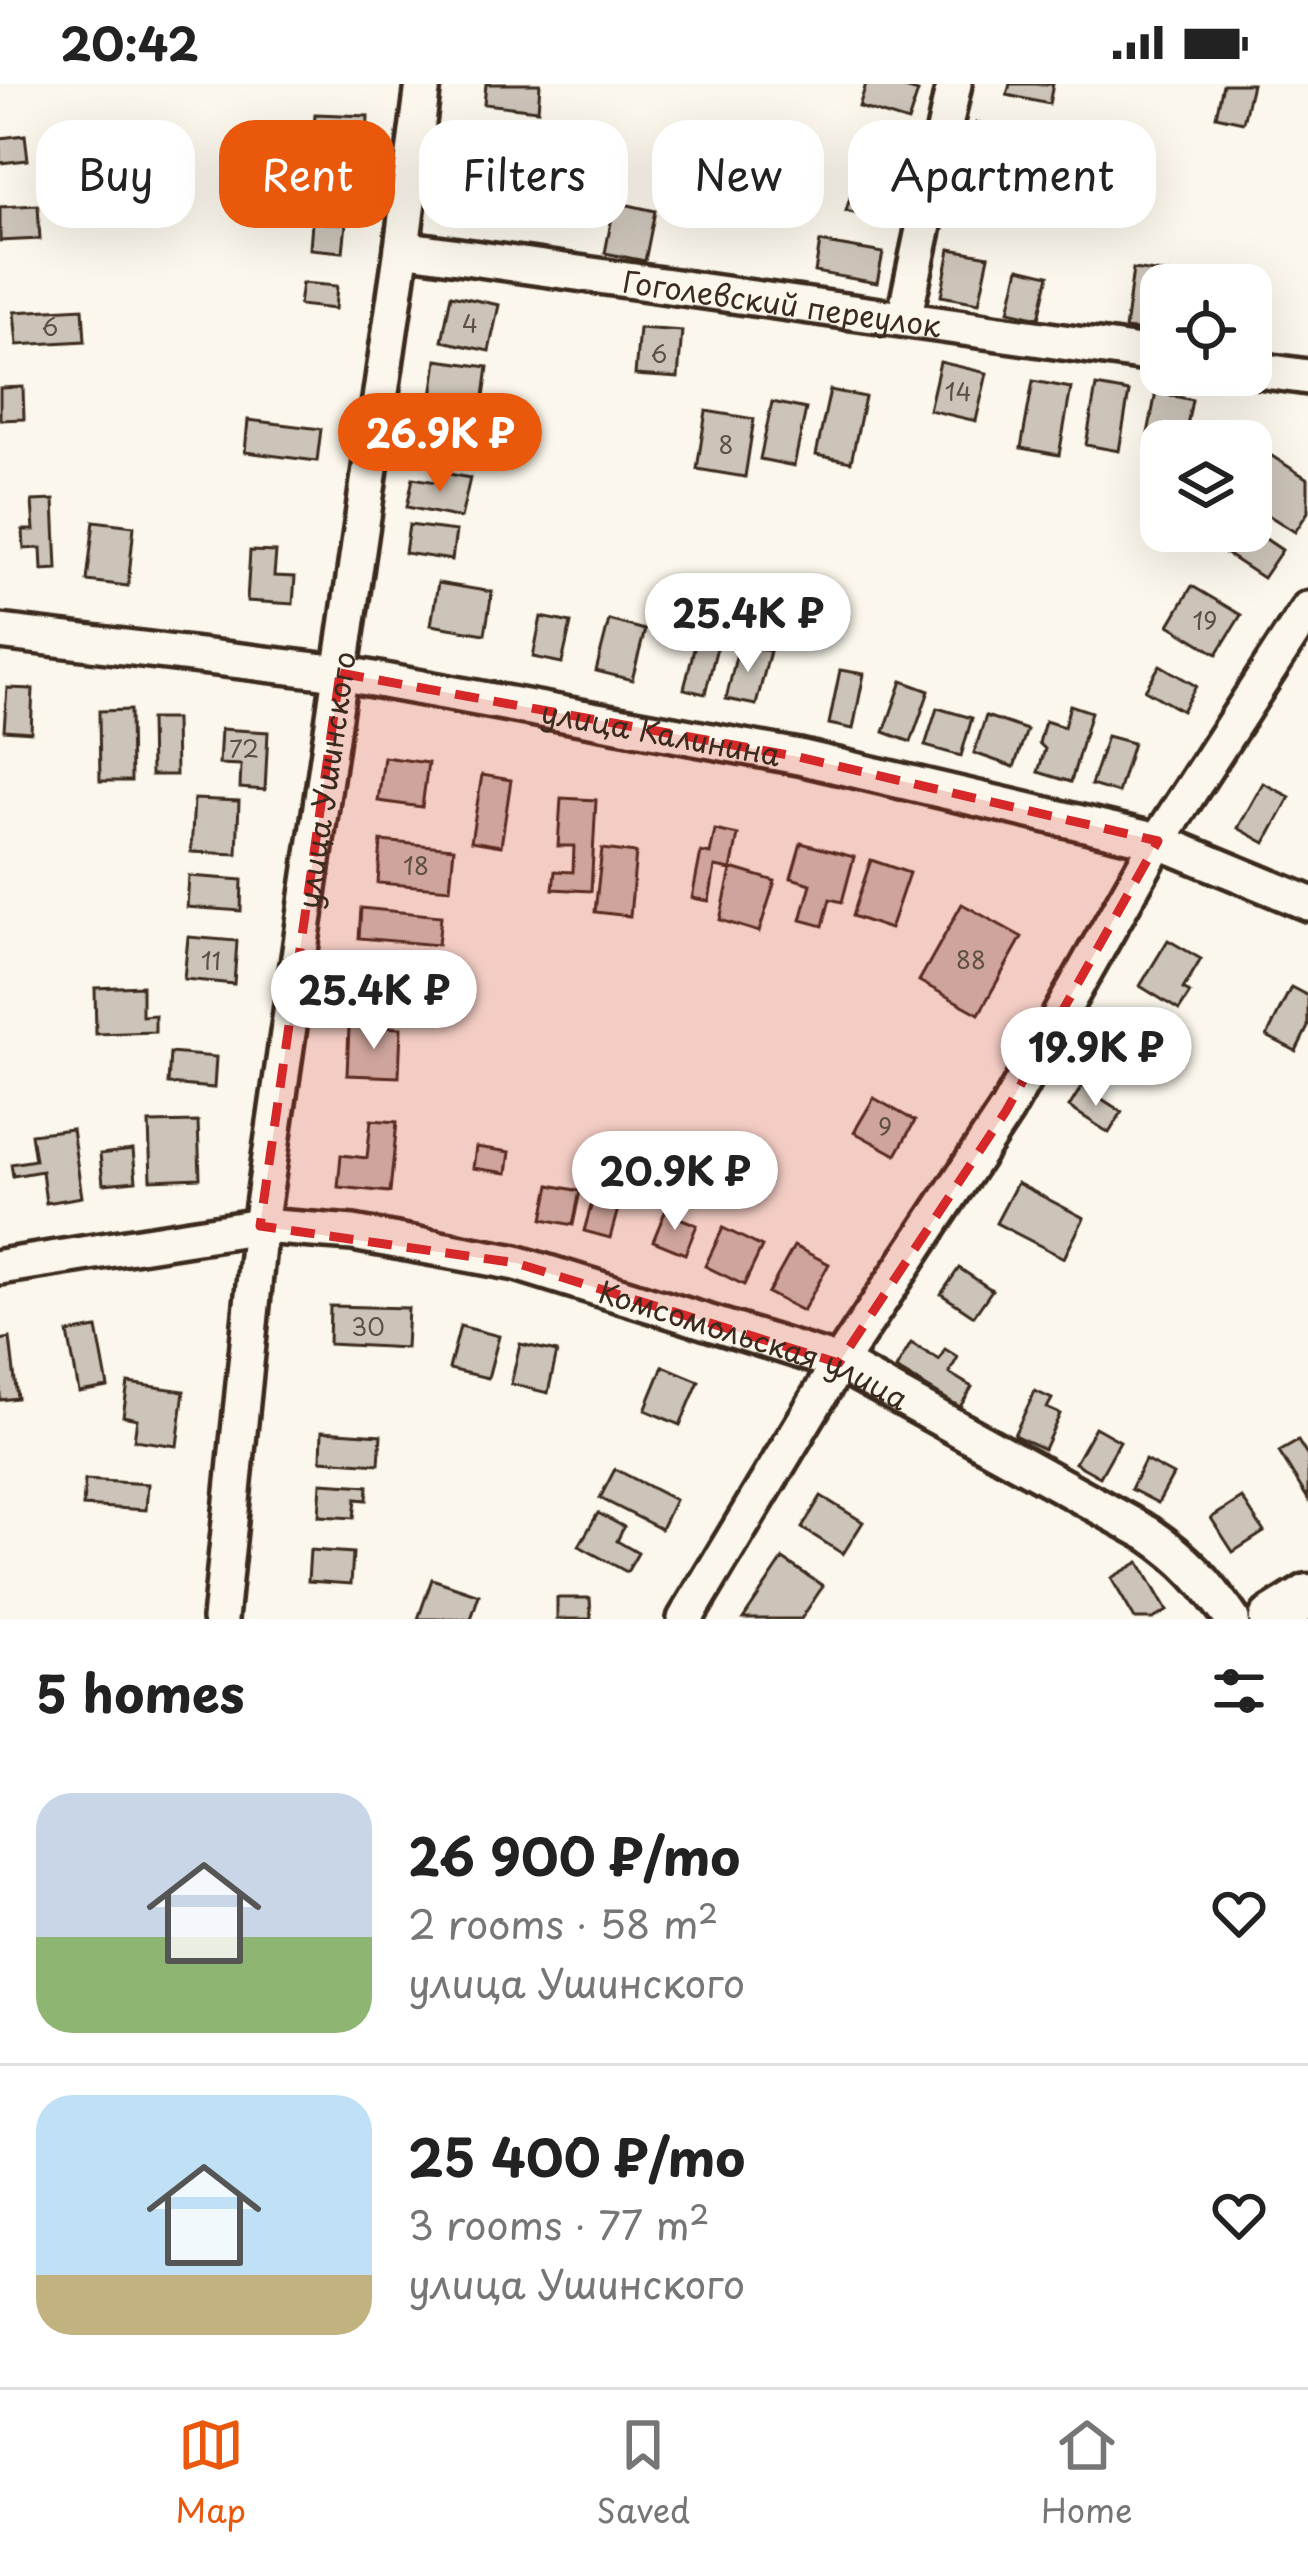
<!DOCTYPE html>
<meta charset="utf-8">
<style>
:root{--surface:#fff;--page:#f2f2f2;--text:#222;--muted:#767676;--line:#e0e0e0;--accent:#ea580c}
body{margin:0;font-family:"Playpen Sans",sans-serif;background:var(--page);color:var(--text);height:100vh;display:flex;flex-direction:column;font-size:45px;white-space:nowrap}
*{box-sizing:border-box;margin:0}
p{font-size:39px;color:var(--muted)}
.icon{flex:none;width:66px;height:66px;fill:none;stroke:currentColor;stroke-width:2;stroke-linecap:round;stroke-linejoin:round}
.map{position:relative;height:1535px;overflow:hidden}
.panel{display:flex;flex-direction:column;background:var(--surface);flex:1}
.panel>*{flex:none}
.hud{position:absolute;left:36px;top:36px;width:1236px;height:108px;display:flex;gap:24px}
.tools{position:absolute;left:1140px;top:180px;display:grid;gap:24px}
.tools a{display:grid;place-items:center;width:132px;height:132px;border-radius:24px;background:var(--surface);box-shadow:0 12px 48px #0002;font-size:60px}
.price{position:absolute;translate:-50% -102px;padding:0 27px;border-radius:42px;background:#fff;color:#222;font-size:39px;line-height:78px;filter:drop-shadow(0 3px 6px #0008)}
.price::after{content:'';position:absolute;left:50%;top:72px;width:36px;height:27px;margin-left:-18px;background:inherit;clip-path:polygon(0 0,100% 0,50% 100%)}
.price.current{background:var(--accent);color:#fff}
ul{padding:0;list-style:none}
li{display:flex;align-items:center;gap:36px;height:300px;padding:0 36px}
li+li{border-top:3px solid var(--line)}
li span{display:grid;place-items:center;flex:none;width:336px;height:240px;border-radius:36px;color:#555}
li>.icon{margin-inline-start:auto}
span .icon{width:144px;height:144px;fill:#fffc;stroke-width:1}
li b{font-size:51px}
h2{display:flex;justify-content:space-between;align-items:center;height:144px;padding:0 36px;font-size:51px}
.pill{padding:0 42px;border-radius:36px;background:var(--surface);box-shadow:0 12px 48px #0002;font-size:42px;line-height:108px}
.pill.current{background:var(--accent);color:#fff}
.status{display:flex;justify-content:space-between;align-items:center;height:84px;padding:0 60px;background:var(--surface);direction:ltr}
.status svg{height:33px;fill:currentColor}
.tab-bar{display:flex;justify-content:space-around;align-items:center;height:168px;border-top:3px solid var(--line);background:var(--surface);font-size:33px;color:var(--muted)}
.tab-bar a{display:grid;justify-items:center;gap:6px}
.tab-bar .current{color:var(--accent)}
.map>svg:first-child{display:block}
.building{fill:#ccc4b9;stroke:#3b2a1e;stroke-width:3}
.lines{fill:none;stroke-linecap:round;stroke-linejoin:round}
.minor-casing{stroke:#3b2a1e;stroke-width:42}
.major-casing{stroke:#3b2a1e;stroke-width:51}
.minor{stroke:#fbf7ec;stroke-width:33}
.major{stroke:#fbf7ec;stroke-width:42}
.marked{fill:#d62828;fill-opacity:0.2;stroke:#d62828;stroke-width:9;stroke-dasharray:24 15;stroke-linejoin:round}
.labels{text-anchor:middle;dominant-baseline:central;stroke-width:9;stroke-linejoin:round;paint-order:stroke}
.number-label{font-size:24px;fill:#5f5045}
.street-label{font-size:30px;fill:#3b2a1e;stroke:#fbf7ec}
</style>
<div class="status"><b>20:42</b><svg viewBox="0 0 49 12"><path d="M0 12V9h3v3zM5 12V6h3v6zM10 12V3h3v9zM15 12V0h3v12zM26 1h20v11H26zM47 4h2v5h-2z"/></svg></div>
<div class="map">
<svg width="1308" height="1535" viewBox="0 0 1308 1535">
<rect width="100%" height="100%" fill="#fbf7ec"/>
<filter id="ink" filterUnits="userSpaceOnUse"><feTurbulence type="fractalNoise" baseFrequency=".00833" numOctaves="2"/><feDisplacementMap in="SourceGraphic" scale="24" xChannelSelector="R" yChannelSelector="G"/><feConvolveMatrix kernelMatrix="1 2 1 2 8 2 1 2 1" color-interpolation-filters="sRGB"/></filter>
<g filter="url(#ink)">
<!-- building -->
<g class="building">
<path d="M486,0H540L538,26L484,20Z"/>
<path d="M866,0H892L918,8L908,38L859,23Z"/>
<path d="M1010,0H1053L1049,20L1007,11Z"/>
<path d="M1223,0H1252L1243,38L1216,32Z"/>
<path d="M315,30L368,32L367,61L313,58Z"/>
<path d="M479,39L571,48L569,65L531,62L528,89L511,87L512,78L476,74Z"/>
<path d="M976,39L1039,53L1032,82L970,68Z"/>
<path d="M25,51L28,76L0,79V54Z"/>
<path d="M859,84L902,96L890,139L846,127Z"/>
<path d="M967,89L1022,100L1016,128L961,117Z"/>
<path d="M311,101L352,107L348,131L307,125Z"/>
<path d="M615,118L655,127L645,177L605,169Z"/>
<path d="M38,121L40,155L0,157V123Z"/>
<path d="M312,138L346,140L343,168L310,165Z"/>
<path d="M820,158L883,169L877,199L815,188Z"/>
<path d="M950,165L989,172L979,219L941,212Z"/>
<path d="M1019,184L1049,191L1039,234L1009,227Z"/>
<path d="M1133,185L1170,190L1169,201H1161V249L1125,245Z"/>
<path d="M1248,197L1268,200L1259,259L1251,258V201H1247Z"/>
<path d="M302,199L337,202L335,225L299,221Z"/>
<path d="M451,211L499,221L489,267L442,257Z"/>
<path d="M83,224L85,257L17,261L14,228Z"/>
<path d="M639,244L682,247L678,294L635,291Z"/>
<path d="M437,276L488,283L483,320L432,313Z"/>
<path d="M940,278L987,289L976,337L929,326Z"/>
<path d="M1033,297L1071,304L1059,371L1021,364Z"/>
<path d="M1096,302L1129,308L1119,367L1086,361Z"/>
<path d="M23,303L24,335L0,336V304Z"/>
<path d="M830,306L865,313L851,378L816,371Z"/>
<path d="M1156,308L1192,316L1184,357H1161V363L1146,360Z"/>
<path d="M772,318L806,325L794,382L760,375Z"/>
<path d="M706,327L754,335L745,393L697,385Z"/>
<path d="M248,336L321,345L317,377L245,368Z"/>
<path d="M1264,367L1308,395V428L1295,448L1254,422L1266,403L1251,394V388Z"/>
<path d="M444,389L470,394L461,434L407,423L413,394L442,399Z"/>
<path d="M54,416L57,485L42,486L41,464L24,465L23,446H34L32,417Z"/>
<path d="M94,437L134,442L128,502L87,497Z"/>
<path d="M409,441L456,447L452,476L405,469Z"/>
<path d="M1251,445L1282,466L1263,494L1225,469L1240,447Z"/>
<path d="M250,467L276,468L274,492L295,493L293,520L247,517Z"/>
<path d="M438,499L492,508L485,550L431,541Z"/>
<path d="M1192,502L1241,531L1217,570L1169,541Z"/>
<path d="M541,533L571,539L562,579L533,573Z"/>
<path d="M609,536L645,546L632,596L596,587Z"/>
<path d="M697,553L718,559L705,610L684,605Z"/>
<path d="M739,560L770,567L756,621L726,615Z"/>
<path d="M1160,581L1196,602L1182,627L1145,606Z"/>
<path d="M840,586L864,590L853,645L829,640Z"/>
<path d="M902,597L929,607L911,658L884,648Z"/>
<path d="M7,604L33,605L31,648L4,646Z"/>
<path d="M1070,621L1091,628L1071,698L1038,688L1045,665L1039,659L1045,637L1064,643Z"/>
<path d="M937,624L972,634L961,672L925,662Z"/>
<path d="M130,626L131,697H100L99,627Z"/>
<path d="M986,632L1027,646L1014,683L974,669Z"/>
<path d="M150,635H175L176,691H151Z"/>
<path d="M221,645L268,648L265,706L240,704L241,681L219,680Z"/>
<path d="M1107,652L1133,659L1118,709L1091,701Z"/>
<path d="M384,673L428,679L422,723L378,717Z"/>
<path d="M482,691L511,696L501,762L471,757Z"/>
<path d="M1263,699L1290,713L1265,759L1238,744Z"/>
<path d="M561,714L596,716L591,807L553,805L555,787L573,788L574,762H558Z"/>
<path d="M194,715L239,717L237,770L191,768Z"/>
<path d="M715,746L738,751L731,786L715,783L709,817L692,814L701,768L710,770Z"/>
<path d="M381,757L454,764L450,805L378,799Z"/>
<path d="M801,759L854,773L842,818L830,815L823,842L801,836L811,800L791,794Z"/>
<path d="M602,765L636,769L630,832L595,828Z"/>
<path d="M871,776L909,789L890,845L852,832Z"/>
<path d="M735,785L775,797L759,848L720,836L731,786Z"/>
<path d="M189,792L242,796L241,827L187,823Z"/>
<path d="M962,820L1022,853L979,930L919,897Z"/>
<path d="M361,824L441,832L438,861L359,854Z"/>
<path d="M188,853L237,857L234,900L184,895Z"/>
<path d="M1168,856L1201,875L1183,905L1190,909L1179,926L1140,902Z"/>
<path d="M142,902V932L155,931V948L96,950L95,904Z"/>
<path d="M1291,903L1308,912V943L1296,967L1267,952Z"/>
<path d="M1123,931L1168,955L1150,989L1105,965Z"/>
<path d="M349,942L401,944L399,993L347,991Z"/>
<path d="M170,969L216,973L214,1004L168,1000Z"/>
<path d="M1082,1002L1122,1028L1109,1049L1069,1023Z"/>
<path d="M874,1014L915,1037L896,1071L854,1048Z"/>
<path d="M371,1036L397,1038L390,1108L338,1103L341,1071L367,1074Z"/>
<path d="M198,1038L200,1094L151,1096L149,1039Z"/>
<path d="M72,1045L82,1113L46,1119L42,1087L13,1092L11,1080L35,1076L31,1050Z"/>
<path d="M476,1063L510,1068L507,1089L473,1084Z"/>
<path d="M133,1066L136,1097L103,1100L100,1070Z"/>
<path d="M598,1097L624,1103L610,1154L584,1147Z"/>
<path d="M1017,1099L1084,1134L1064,1174L996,1139Z"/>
<path d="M550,1101L580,1107L573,1141L543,1135Z"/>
<path d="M665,1128L697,1141L685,1170L653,1157Z"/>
<path d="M723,1144L762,1163L744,1201L705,1182Z"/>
<path d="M794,1162L829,1180L803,1227L768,1209Z"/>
<path d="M959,1184L992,1206L974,1232L941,1210Z"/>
<path d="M330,1222L408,1224L406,1264L329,1260Z"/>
<path d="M460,1242L499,1252L488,1294L449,1285Z"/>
<path d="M97,1244L108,1303L79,1308L68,1249Z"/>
<path d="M10,1254L17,1314L0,1316V1256Z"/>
<path d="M911,1259L939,1276L945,1265L958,1273L949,1289L972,1303L960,1323L896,1285Z"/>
<path d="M520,1260L557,1268L548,1309L511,1300Z"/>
<path d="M663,1282L699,1297L680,1341L645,1326Z"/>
<path d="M128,1299L184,1307L177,1362L134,1356L137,1335L123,1332Z"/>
<path d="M1035,1307L1052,1315L1047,1324L1060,1330L1044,1365L1014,1351Z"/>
<path d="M1095,1343L1120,1357L1100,1393L1075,1379Z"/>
<path d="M322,1347L381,1351L379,1380L321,1376Z"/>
<path d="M1298,1357L1308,1373V1415L1279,1368Z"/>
<path d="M1145,1376L1173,1391L1158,1419L1131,1405Z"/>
<path d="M615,1385L675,1416L661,1445L600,1414Z"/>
<path d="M85,1396L148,1400L146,1426L83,1422Z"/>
<path d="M321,1399L368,1402L367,1416L356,1415L354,1434L319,1432Z"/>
<path d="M821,1412L863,1438L843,1470L802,1444Z"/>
<path d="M1242,1414L1264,1448L1233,1468L1211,1434Z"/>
<path d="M598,1429L624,1443L617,1457L638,1469L627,1488L579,1462Z"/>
<path d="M310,1466L353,1469L351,1500L308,1497Z"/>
<path d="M783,1475L823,1502L801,1535H743Z"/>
<path d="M1139,1478L1167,1527L1153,1535H1135L1111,1494Z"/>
<path d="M432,1495L479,1511L471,1535H418Z"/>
<path d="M557,1514H590L591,1535H557Z"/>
</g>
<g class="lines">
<!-- minor casing -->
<g class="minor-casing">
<g id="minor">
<path id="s1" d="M402,164L1161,272"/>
<path d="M904,235L954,0"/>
<path d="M1251,285L1308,293"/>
<path id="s2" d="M0,548L340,589L799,673L1158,757L1308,819"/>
<path id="s3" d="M0,1183L260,1142L353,1149L516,1179L839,1279L1149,1450C1188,1477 1204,1496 1232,1535"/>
<path id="s4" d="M220,1535L260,1142L402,164L423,0"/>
<path d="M685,1535L839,1279L1006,1027L1158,757L1308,525"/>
</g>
</g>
<!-- major casing -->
<g class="major-casing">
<path id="major" d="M1271,1535L1308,1512"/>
</g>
<!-- minor -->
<use href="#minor" class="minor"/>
<!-- major -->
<use href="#major" class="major"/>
</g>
</g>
<!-- marked area -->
<path class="marked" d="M340,589L799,673L1158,757L1006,1027L839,1279L516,1179L260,1142Z"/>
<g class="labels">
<!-- number labels -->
<g class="number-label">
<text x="470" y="239">4</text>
<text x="50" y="242">6</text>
<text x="659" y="269">6</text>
<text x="958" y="307">14</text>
<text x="726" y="360">8</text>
<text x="1205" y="536">19</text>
<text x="244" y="664">72</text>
<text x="416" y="781">18</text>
<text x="971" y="875">88</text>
<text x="211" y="876">11</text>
<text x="885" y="1042">9</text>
<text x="368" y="1242">30</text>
</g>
<!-- street labels -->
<g class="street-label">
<text stroke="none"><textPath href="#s1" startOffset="384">Гоголевский переулок</textPath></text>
<text stroke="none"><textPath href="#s2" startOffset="669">улица Калинина</textPath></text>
<text stroke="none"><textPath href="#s4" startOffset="846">улица Ушинского</textPath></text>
<text stroke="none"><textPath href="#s3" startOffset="774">Комсомольская улица</textPath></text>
</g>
</g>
</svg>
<div class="tools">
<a><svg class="icon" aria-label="locate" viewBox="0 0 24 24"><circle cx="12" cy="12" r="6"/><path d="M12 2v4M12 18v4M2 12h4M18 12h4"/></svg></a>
<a><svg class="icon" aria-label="layers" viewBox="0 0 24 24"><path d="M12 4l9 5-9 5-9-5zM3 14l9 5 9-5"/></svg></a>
</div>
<b class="price current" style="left:440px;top:411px">26.9K ₽</b>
<b class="price" style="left:748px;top:591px">25.4K ₽</b>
<b class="price" style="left:374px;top:968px">25.4K ₽</b>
<b class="price" style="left:1096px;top:1025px">19.9K ₽</b>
<b class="price" style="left:675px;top:1149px">20.9K ₽</b>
<div class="hud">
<a class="pill">Buy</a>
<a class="pill current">Rent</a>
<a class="pill">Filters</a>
<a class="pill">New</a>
<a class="pill">Apartment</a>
</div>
</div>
<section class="panel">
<h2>5 homes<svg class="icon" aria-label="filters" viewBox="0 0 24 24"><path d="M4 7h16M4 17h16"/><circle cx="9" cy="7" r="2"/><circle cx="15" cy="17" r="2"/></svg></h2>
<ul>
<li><span style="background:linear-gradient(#c9d6e8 60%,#8fb573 0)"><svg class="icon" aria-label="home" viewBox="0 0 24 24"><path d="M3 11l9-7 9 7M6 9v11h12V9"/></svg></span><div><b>26 900 ₽/mo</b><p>2 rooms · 58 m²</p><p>улица Ушинского</p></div><svg class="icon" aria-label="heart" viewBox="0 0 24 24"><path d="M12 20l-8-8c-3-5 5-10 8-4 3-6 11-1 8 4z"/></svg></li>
<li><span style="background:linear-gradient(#bfe0f5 75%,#c2b280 0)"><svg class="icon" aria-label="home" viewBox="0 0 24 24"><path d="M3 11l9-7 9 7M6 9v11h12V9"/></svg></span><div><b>25 400 ₽/mo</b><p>3 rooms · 77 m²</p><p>улица Ушинского</p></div><svg class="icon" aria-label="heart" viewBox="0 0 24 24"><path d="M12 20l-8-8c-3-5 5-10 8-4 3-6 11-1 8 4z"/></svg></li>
</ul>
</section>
<nav class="tab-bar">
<a class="current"><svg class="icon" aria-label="map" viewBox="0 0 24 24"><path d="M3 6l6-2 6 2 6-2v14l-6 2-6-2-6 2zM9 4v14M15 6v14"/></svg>Map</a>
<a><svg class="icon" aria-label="saved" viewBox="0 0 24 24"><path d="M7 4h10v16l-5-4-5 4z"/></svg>Saved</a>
<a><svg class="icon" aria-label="home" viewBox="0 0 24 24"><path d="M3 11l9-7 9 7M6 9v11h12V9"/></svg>Home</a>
</nav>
